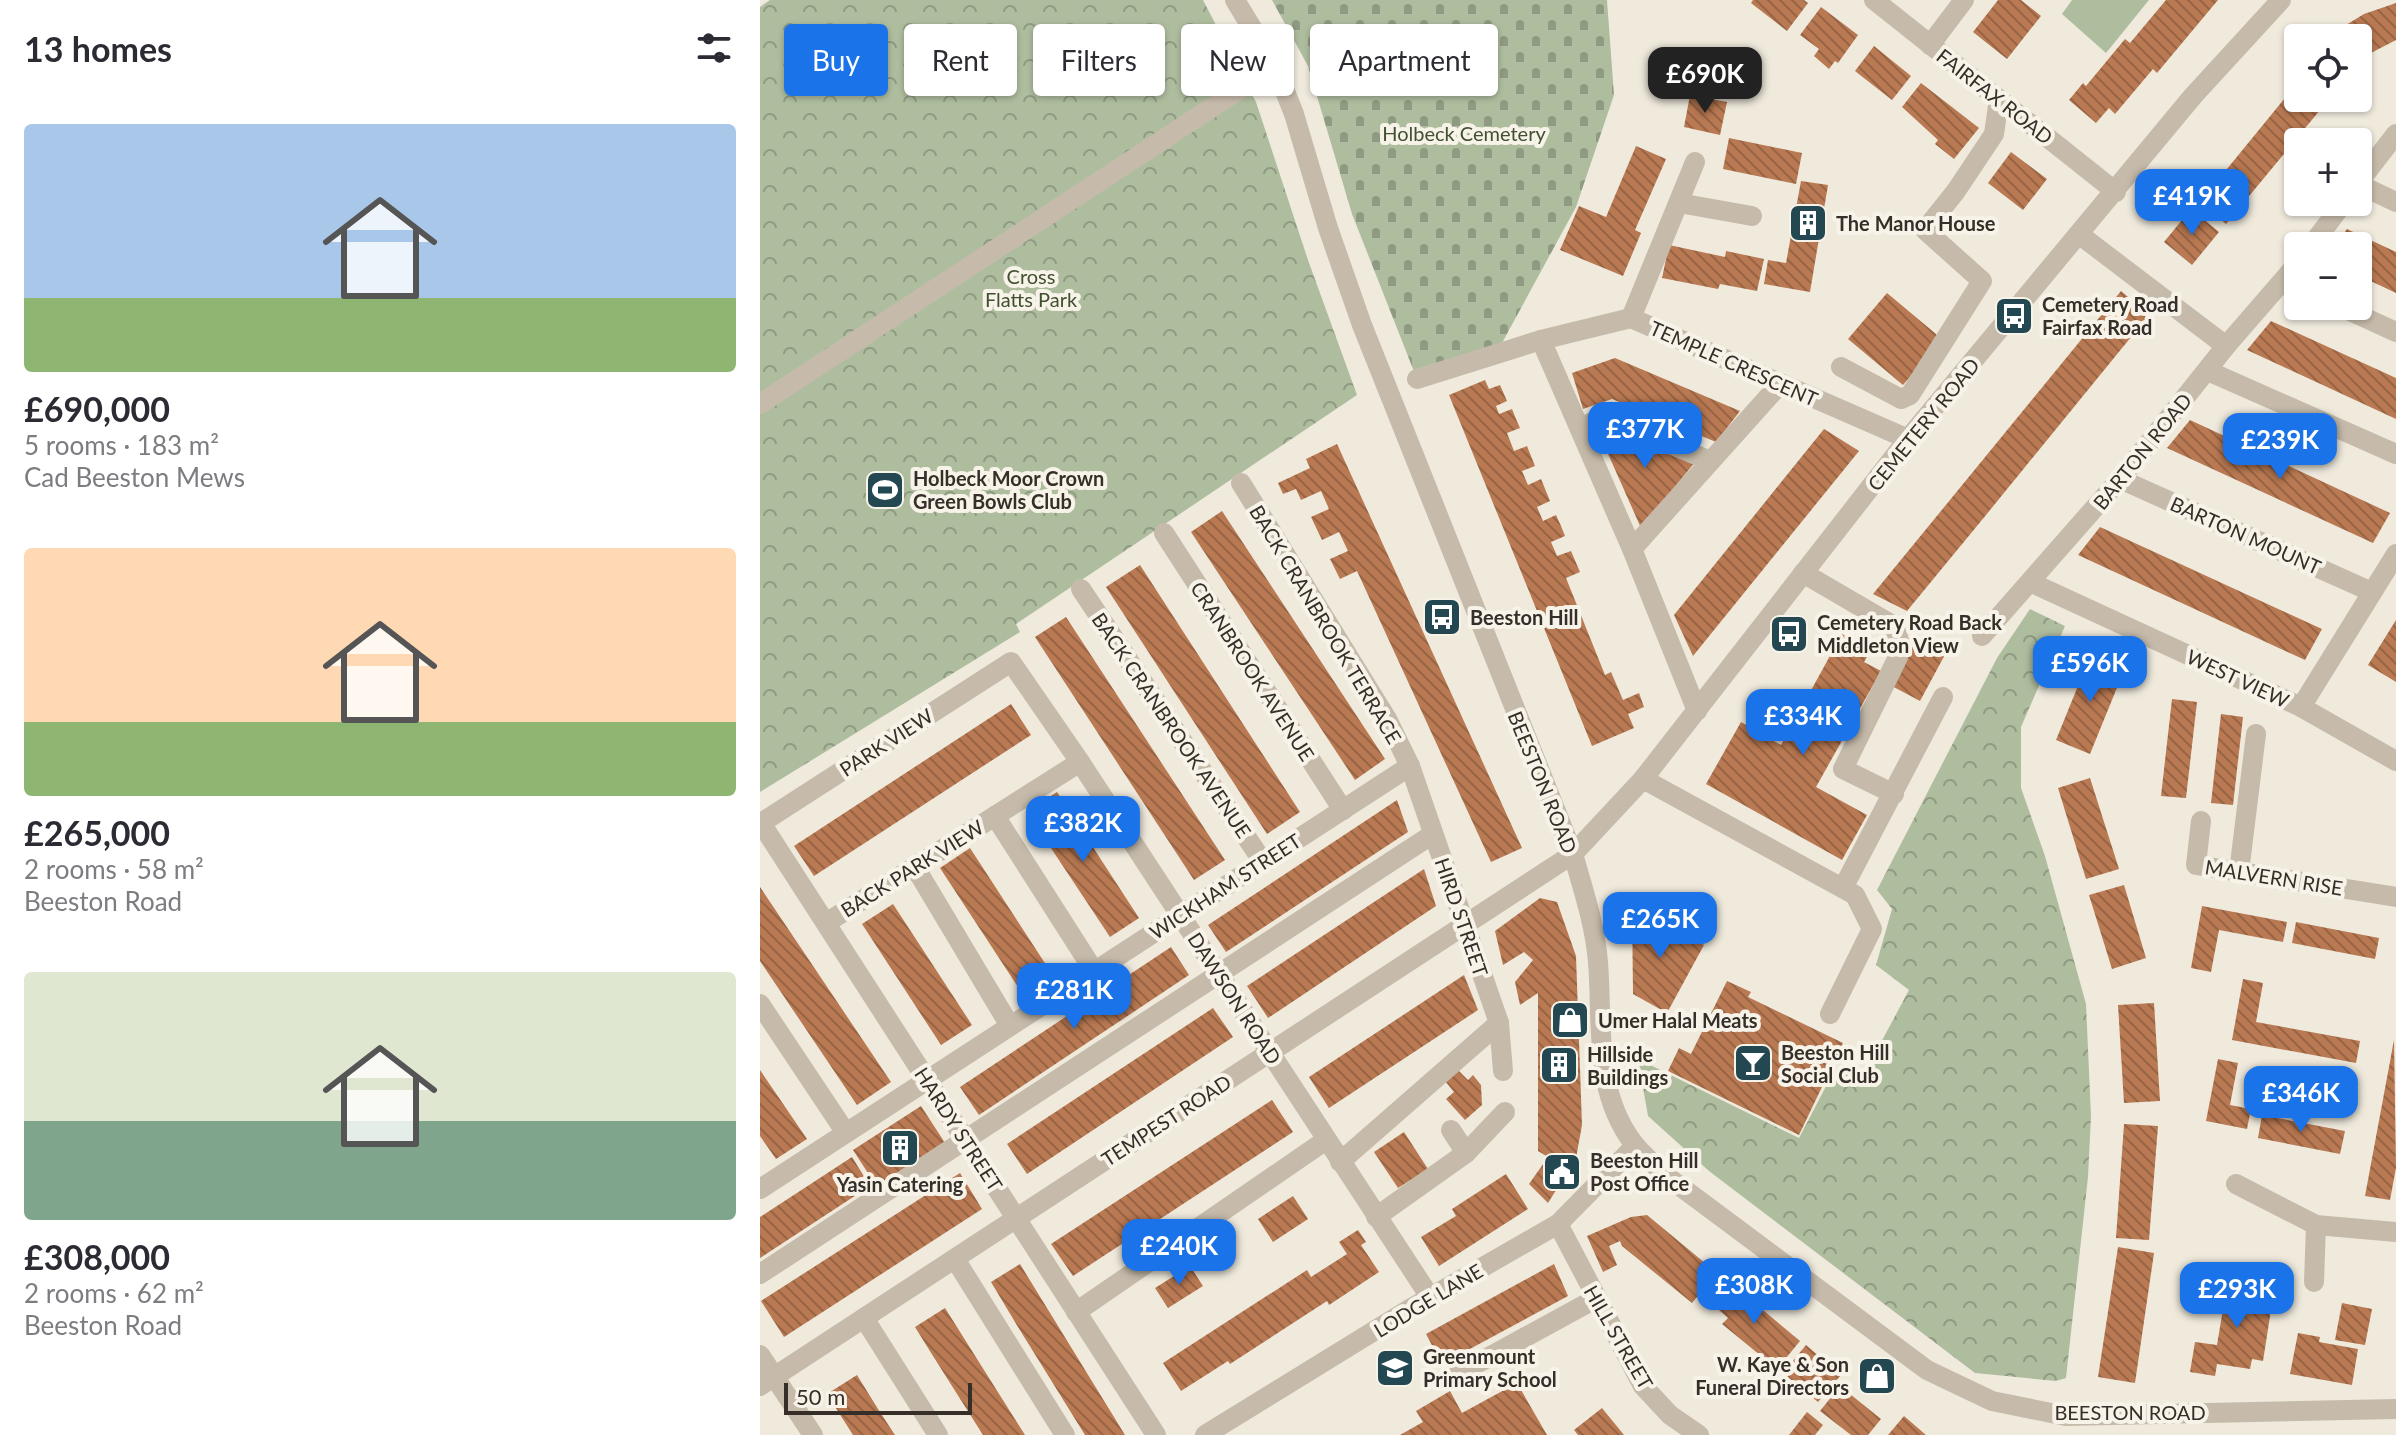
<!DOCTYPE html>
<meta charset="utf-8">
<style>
:root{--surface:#fff;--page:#f7f7f7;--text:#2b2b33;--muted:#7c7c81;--accent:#1a73e8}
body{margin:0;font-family:Lato,sans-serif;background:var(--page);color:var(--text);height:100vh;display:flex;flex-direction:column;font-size:30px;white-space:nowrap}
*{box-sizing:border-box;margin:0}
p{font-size:26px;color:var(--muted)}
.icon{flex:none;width:44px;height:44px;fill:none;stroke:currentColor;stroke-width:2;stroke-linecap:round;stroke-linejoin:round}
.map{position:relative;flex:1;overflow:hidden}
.panel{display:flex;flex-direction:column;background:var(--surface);width:760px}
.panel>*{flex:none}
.guide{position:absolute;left:24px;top:24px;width:760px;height:72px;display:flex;gap:16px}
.tools{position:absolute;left:1524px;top:24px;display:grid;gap:16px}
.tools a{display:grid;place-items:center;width:88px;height:88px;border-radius:8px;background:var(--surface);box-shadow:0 2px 6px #0004;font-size:40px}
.scale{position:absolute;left:24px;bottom:20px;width:188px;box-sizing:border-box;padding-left:8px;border:4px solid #352e29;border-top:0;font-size:22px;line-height:28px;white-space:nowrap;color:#352e29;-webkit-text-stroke:6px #f8f3e9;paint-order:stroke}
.price{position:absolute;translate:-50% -68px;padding:0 18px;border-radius:16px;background:var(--accent);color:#fff;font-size:26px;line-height:52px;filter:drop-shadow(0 2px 4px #0008)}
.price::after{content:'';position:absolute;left:50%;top:48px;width:24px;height:18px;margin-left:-12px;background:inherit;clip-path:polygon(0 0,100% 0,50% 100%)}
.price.current{background:#222;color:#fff}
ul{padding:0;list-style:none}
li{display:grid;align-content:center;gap:16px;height:424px;padding:0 24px}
li span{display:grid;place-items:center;height:248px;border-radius:8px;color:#555}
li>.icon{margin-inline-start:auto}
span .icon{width:144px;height:144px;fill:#fffc;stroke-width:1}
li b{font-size:34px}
h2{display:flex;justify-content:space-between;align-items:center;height:96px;padding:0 24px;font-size:34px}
.pill{padding:0 28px;border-radius:8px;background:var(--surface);box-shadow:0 2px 6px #0004;font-size:28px;line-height:72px}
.pill.current{background:var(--accent);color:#fff}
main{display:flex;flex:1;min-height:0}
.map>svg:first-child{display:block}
.green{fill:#afbd9f}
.cemetery{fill:url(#cemetery-stones)}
.park{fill:url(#park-crowns)}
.building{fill:url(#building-back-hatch)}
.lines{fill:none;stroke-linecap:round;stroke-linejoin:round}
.minor{stroke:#c6bbab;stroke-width:20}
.labels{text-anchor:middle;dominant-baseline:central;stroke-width:8;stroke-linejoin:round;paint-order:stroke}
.street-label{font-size:20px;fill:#352e29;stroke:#f8f3e9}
.park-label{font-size:20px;fill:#405030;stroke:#f8f3e9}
.poi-label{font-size:20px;font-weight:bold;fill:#352e29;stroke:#f8f3e9;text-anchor:start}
</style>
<main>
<section class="panel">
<h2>13 homes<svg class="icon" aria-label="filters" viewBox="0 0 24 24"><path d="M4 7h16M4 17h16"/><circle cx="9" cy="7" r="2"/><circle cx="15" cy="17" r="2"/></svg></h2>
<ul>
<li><span style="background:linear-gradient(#a9c7e8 70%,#8fb573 0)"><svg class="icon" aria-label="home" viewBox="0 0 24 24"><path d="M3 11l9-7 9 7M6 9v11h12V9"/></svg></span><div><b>£690,000</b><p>5 rooms · 183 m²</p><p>Cad Beeston Mews</p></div></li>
<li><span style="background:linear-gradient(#ffd9b3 70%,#8fb573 0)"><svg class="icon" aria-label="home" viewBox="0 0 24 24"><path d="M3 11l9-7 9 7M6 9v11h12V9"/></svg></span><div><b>£265,000</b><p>2 rooms · 58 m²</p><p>Beeston Road</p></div></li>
<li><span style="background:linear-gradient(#dfe7d0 60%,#7fa58c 0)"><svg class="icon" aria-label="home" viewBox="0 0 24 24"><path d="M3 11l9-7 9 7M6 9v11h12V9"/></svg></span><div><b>£308,000</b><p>2 rooms · 62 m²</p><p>Beeston Road</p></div></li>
</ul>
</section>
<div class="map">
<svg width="1636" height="1435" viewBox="0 0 1636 1435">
<defs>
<pattern id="cemetery-stones" width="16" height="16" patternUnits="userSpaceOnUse" patternTransform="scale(2)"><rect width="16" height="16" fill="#afbd9f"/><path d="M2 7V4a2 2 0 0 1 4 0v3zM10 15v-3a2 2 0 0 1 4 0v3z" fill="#8f9a82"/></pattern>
<pattern id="park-crowns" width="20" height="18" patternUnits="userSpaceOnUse" patternTransform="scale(2)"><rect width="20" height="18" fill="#afbd9f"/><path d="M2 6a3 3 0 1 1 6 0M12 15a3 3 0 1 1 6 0" fill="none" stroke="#8f9a82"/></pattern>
<pattern id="building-back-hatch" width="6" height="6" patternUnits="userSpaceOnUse" patternTransform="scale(2)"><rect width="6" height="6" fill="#b97952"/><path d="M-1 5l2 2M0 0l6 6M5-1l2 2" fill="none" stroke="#976444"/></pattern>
</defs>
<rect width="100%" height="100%" fill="#f0eadd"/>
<!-- green -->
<path class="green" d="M1312,0H1389L1346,53L1302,14Z"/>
<!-- cemetery -->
<path class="cemetery" d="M512,0H847L854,95L816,207L736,354L657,379L592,214L548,66Z"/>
<!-- park -->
<g class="park">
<path d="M10,0H443L496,102L548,260L597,395L256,624L260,632L0,792V7Z"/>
<path d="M1270,609L1305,626L1261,727V788L1285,856L1326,1004L1331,1116L1328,1177L1306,1378L1296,1381L1215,1373L949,1171L888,1116L878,1059L1039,1138L1075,1069L1102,1078L1149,990L1116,965L1132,909L1117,890L1237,658Z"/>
</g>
<!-- building -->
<g class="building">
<path d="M993,0H1044L1048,3L1027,31L991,3Z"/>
<path d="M1238,0H1261L1281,16L1247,59L1213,32Z"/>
<path d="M1406,0H1458L1397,73L1393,69L1355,114L1349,108L1336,123L1309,100L1323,83L1326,86L1365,39L1370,43Z"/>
<path d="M1636,3V40L1609,54L1598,63V38H1575L1586,25L1604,14Z"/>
<path d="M1061,7L1098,35L1078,63L1075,61L1069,69L1054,56L1059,49L1040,35Z"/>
<path d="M1114,46L1151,76L1132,100L1095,71Z"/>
<path d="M1538,82V98H1570L1466,224L1440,202Z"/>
<path d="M1161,83L1219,128L1194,159L1175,144L1178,140L1142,107Z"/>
<path d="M930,95L967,102L960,135L924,127Z"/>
<path d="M969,138L1042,153L1036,184L963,169Z"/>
<path d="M876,146L906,159L875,230L881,233L863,276L800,250L819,206L846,217Z"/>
<path d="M1251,152L1287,179L1263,210L1228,183Z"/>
<path d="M1041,181L1068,185L1050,292L1004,284L1008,260L1026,263Z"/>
<path d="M1431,209L1459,232L1432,265L1404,242Z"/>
<path d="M1587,229L1636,252V293L1598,275V246H1574Z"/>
<path d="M909,245L965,257L966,251L1004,259L997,291L960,284L958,289L902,278Z"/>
<path d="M1361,291L1389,315L1226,515L1147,611L1113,594Z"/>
<path d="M1127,293L1182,339L1143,385L1088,339Z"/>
<path d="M1511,321L1636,378V419L1487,350Z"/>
<path d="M855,358L980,411L956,442L852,399L823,409L812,373Z"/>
<path d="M725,380L729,389L740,385L747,401L736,406L739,414L752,409L756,419L760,428L747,433L754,451L767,446L775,466L762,471L768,485L781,479L790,501L777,507L783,521L796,515L801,526L805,536L791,542L797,556L811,551L820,572L806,578L845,675L851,672L863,700L879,693L884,707L868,714L874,728L832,746L689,395Z"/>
<path d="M1430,420L1630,513L1613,543L1407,448Z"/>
<path d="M852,426L936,461L881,528L841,438Z"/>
<path d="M1064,429L1099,451L933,656L914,615Z"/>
<path d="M577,444L762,848L731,862L597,571L580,579L570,559L588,551L579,532L562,540L551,517L569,509L561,491L541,500L536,489L523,494L518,483L550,468L546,459Z"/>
<path d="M462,511L625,759L595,780L431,532Z"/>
<path d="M1340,527L1562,629L1545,660L1318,555Z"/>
<path d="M380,565L540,812L507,834L346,587Z"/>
<path d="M306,617L465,860L434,880L275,637Z"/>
<path d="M1636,620V682L1608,665Z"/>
<path d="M1082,634L1111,650L1104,662L1121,671L1056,787L1107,815L1082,860L946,784L981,722L1021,745Z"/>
<path d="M1169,641L1187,651L1160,701L1130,685L1152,645L1163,651Z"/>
<path d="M1331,654L1365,668L1330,754L1296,740Z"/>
<path d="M1412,699L1437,702L1426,798L1401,796Z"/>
<path d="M251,704L271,735L54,876L34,846Z"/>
<path d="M1461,714L1483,717L1473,805L1451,803Z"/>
<path d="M1330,778L1359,869L1326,879L1298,788Z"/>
<path d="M297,792L379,918L350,937L267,812Z"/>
<path d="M637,800L648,832L466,952L448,925Z"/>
<path d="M210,848L292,974L262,993L180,868Z"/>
<path d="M664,869L676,906L508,1018L487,986Z"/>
<path d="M1364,885L1386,958L1352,969L1329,895Z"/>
<path d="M0,887L131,1082L97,1105L0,961Z"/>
<path d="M780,898L797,902L816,956L822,1125L816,1158L788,1203L769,1184L788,1157L778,1151V993L760,1005L755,982L773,960L764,952L743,965L735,931Z"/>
<path d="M133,904L212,1025L181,1045L102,924Z"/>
<path d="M872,906L944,945L907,1013L873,994Z"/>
<path d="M1442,906L1527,922L1523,942L1459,930L1451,972L1431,968Z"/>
<path d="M1536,922L1619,938L1615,959L1532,943Z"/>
<path d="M411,947L429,975L219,1115L200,1087Z"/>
<path d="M704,975L718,1010L569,1108L549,1077Z"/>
<path d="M1483,979L1503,983L1496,1022L1600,1041L1596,1063L1472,1040Z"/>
<path d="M967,981L991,992L988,997L1083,1043L1039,1135L908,1071L919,1048L931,1054Z"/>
<path d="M1394,1003L1400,1101L1364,1103L1358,1005Z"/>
<path d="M453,1008L473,1037L267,1174L247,1144Z"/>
<path d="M1634,1040L1636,1168L1630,1200L1605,1196Z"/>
<path d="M1458,1059L1478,1063L1470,1105L1491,1109L1487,1129L1446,1121Z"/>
<path d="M0,1070L47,1139L16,1159L0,1136Z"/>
<path d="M698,1070L708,1080L713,1075L721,1085L722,1105L705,1120L686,1099L694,1092L685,1081Z"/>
<path d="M512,1100L533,1132L313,1276L291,1244Z"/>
<path d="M161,1106L187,1146L119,1190L93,1150Z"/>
<path d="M1502,1115L1585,1131L1580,1154L1498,1138Z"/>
<path d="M1364,1124L1398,1126L1389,1240L1356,1238Z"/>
<path d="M644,1132L668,1169L638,1188L614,1152Z"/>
<path d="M92,1157L110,1186L0,1258V1217Z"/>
<path d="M200,1173L222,1209L24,1337L1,1301Z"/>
<path d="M746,1174L768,1209L679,1266L661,1237L696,1216L692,1209Z"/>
<path d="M533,1196L548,1219L513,1242L498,1219Z"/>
<path d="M887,1215L957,1273L932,1303L862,1246L860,1241L849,1246L857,1265L843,1272L827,1236L871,1217Z"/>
<path d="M598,1230L606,1242L601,1245L619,1272L569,1305L567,1301L470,1364L468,1361L421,1391L403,1363L547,1270L551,1277L587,1254L579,1242Z"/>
<path d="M1358,1247L1394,1253L1375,1383L1338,1377Z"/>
<path d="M260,1264L271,1282L365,1435H325L258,1327L231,1282Z"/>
<path d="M794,1264L808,1296L682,1364L666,1334Z"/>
<path d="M430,1266L443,1286L408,1308L395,1288Z"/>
<path d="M1468,1279L1503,1285L1502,1295L1513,1297L1503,1361L1492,1359L1490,1369L1457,1364L1455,1376L1430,1372L1435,1342L1457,1345Z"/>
<path d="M968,1281L1040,1341L1017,1369L962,1324L968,1318L950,1302Z"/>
<path d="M1582,1303L1612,1309L1605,1345L1575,1340Z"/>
<path d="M185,1308L224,1370L265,1435H223L173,1356L155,1327Z"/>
<path d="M1538,1333L1560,1337L1559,1342L1598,1349L1592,1385L1530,1374Z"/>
<path d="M1046,1345L1081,1375L1058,1402L1023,1373Z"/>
<path d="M97,1375L118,1409L135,1435H93L67,1394Z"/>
<path d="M757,1383L787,1435H640L663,1422L656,1411L690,1391L702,1413Z"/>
<path d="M1080,1386L1121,1419L1108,1435H1091L1060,1411Z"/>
<path d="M842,1408L864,1435H818L814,1430Z"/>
<path d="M1047,1412L1063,1425L1055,1435H1029Z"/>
<path d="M1144,1416L1166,1435H1128Z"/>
</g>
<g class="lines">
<!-- minor -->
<g class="minor">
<path d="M475,0L515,66L534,114L568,228L602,325L813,854C823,889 835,925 838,962C843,1025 833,1091 874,1144C883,1155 895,1165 905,1175L1167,1370L1232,1401L1306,1416L1636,1409"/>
<path d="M1114,0L1356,192"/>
<path d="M1170,45L1204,0"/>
<path d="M1598,183L1636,134"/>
<path d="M1598,184L1636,202"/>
<path d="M919,203L992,216"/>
<path d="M1320,235L1466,346"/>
<path d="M1551,246L1584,202"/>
<path d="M1579,306L1636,332"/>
<path d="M871,318L935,162"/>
<path d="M781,340L872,549L937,711"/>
<path d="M1081,367L1141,399L1150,395L1222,281L1165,230L1196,191L1234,134L1239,99"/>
<path d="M1448,371L1636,454"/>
<path d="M657,379L781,340L871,318L1148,439"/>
<path d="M0,404L515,66"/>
<path d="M820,428L845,416L950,461"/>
<path d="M1360,479L1612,592"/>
<path d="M481,483L627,719L650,766L739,1023L743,1071"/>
<path d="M404,533L583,810"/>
<path d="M872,549L1020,384"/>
<path d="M1043,573L1134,626L1140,643L1138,657L1083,769L1134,794"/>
<path d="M1272,583L1541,707L1636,761"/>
<path d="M321,589L503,862"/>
<path d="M1222,636L1360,479L1466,346L1538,263"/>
<path d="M1541,707L1636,554"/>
<path d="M883,779L1095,895L1112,929L1070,1014"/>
<path d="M235,816L334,971"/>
<path d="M1441,821L1436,865L1636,897"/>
<path d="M155,867L250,1026"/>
<path d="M1479,872L1496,734"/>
<path d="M1083,888L1183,697"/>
<path d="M66,923L320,762"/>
<path d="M0,1004L86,1133"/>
<path d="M691,1130L706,1153"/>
<path d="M580,1162L739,1023"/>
<path d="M1476,1184L1556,1225L1636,1232"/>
<path d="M0,1189L650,766"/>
<path d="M616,1217L706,1153L745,1112"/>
<path d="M798,1224L883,1386L910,1415L939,1435"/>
<path d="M195,1259L305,1435"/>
<path d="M0,1274L673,834"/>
<path d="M1554,1282L1556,1225"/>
<path d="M316,1312L566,1140"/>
<path d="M104,1318L178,1435"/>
<path d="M0,1355L53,1435"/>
<path d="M698,1374L835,1299"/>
<path d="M0,1386L813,854L883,779L1148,439L1433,96L1521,0"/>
<path d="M396,1435L1,823L251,662L320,762L670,1297"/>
<path d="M445,1435L648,1310L798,1224L875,1146"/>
</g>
</g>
<!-- icons -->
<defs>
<g id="building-square" transform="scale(2)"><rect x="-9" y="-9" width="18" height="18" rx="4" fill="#234852" stroke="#f8f3e9"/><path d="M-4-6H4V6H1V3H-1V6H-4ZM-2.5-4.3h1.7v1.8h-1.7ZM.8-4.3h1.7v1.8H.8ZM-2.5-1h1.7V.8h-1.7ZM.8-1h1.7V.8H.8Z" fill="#fff"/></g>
<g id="bus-square" transform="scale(2)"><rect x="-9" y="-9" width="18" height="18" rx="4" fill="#234852" stroke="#f8f3e9"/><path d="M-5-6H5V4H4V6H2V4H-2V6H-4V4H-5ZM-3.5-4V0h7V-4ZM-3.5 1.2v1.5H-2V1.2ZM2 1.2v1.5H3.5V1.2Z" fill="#fff"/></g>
<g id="stadium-square" transform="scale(2)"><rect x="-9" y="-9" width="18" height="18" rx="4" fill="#234852" stroke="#f8f3e9"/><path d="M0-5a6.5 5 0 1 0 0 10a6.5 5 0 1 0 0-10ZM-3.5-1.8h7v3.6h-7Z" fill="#fff"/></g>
<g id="shop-square" transform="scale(2)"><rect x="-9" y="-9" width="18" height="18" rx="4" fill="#234852" stroke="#f8f3e9"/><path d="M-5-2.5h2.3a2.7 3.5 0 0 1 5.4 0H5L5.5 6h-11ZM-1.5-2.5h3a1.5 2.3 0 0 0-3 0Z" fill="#fff"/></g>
<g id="bar-square" transform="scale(2)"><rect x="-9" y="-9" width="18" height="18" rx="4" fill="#234852" stroke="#f8f3e9"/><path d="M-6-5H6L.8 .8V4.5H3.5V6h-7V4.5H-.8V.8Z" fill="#fff"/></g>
<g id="civic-square" transform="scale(2)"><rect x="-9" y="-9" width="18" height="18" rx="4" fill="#234852" stroke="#f8f3e9"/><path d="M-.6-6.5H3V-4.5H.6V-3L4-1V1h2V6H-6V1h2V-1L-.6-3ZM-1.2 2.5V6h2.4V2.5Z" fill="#fff"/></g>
<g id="school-square" transform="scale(2)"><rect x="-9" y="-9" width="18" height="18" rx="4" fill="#234852" stroke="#f8f3e9"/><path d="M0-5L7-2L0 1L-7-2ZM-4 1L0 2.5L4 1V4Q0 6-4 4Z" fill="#fff"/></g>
</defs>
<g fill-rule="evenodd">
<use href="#building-square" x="1048" y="223"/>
<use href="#bus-square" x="1254" y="316"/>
<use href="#stadium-square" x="125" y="490"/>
<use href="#bus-square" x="682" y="617"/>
<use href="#bus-square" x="1029" y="634"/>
<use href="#shop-square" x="810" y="1020"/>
<use href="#bar-square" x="993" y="1063"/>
<use href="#building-square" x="799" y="1065"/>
<use href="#building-square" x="140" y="1148"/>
<use href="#civic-square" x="802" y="1172"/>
<use href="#school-square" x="635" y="1368"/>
<use href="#shop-square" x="1117" y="1376"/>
</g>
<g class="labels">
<!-- street labels -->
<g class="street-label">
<text transform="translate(1235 96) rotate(38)">FAIRFAX ROAD</text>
<text transform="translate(974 363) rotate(24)">TEMPLE CRESCENT</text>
<text transform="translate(1163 424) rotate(-51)">CEMETERY ROAD</text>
<text transform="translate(1382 451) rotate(-51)">BARTON ROAD</text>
<text transform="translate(1486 535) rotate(24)">BARTON MOUNT</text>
<text transform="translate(566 624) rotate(59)">BACK CRANBROOK TERRACE</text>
<text transform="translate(493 671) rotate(57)">CRANBROOK AVENUE</text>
<text transform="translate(1478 678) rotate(25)">WEST VIEW</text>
<text transform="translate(412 725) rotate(56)">BACK CRANBROOK AVENUE</text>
<text transform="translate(126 742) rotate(-33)">PARK VIEW</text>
<text transform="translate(783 782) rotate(68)">BEESTON ROAD</text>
<text transform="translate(152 868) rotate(-32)">BACK PARK VIEW</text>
<text transform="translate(1514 877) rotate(9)">MALVERN RISE</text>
<text transform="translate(465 886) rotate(-33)">WICKHAM STREET</text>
<text transform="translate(702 917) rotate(71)">HIRD STREET</text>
<text transform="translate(475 998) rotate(57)">DAWSON ROAD</text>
<text transform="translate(406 1120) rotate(-33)">TEMPEST ROAD</text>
<text transform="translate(199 1129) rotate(57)">HARDY STREET</text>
<text transform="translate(668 1300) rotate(-31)">LODGE LANE</text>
<text transform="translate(859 1337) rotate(60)">HILL STREET</text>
<text x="1370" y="1412">BEESTON ROAD</text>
</g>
<!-- park labels -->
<g class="park-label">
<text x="704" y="133">Holbeck Cemetery</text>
<text x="271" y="276">Cross<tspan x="271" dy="23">Flatts Park</tspan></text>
</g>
<!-- poi labels -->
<g class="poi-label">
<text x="1076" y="223">The Manor House</text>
<text x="1282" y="304">Cemetery Road<tspan x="1282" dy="23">Fairfax Road</tspan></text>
<text x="153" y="478">Holbeck Moor Crown<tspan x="153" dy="23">Green Bowls Club</tspan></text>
<text x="710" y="617">Beeston Hill</text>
<text x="1057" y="622">Cemetery Road Back<tspan x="1057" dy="23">Middleton View</tspan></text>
<text x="838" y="1020">Umer Halal Meats</text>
<text x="1021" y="1052">Beeston Hill<tspan x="1021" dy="23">Social Club</tspan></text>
<text x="827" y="1054">Hillside<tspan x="827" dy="23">Buildings</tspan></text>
<text x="830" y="1160">Beeston Hill<tspan x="830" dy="23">Post Office</tspan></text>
<text x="140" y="1184" text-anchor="middle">Yasin Catering</text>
<text x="663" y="1356">Greenmount<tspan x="663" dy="23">Primary School</tspan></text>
<text x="1089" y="1364" text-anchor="end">W. Kaye &amp; Son<tspan x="1089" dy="23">Funeral Directors</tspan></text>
</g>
</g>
</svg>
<div class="tools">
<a><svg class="icon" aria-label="locate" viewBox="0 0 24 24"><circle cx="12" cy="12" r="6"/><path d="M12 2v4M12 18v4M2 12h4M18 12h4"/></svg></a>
<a>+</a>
<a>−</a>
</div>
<div class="scale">50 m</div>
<b class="price current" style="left:945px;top:115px">£690K</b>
<b class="price" style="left:1432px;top:237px">£419K</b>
<b class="price" style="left:885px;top:470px">£377K</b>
<b class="price" style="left:1520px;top:481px">£239K</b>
<b class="price" style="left:1330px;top:704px">£596K</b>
<b class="price" style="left:1043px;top:757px">£334K</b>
<b class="price" style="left:323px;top:864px">£382K</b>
<b class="price" style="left:900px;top:960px">£265K</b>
<b class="price" style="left:314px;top:1031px">£281K</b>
<b class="price" style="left:1541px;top:1134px">£346K</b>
<b class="price" style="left:419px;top:1287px">£240K</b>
<b class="price" style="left:994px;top:1326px">£308K</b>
<b class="price" style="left:1477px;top:1330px">£293K</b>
<div class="guide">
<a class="pill current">Buy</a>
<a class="pill">Rent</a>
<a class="pill">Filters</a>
<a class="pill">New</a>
<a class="pill">Apartment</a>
</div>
</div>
</main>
